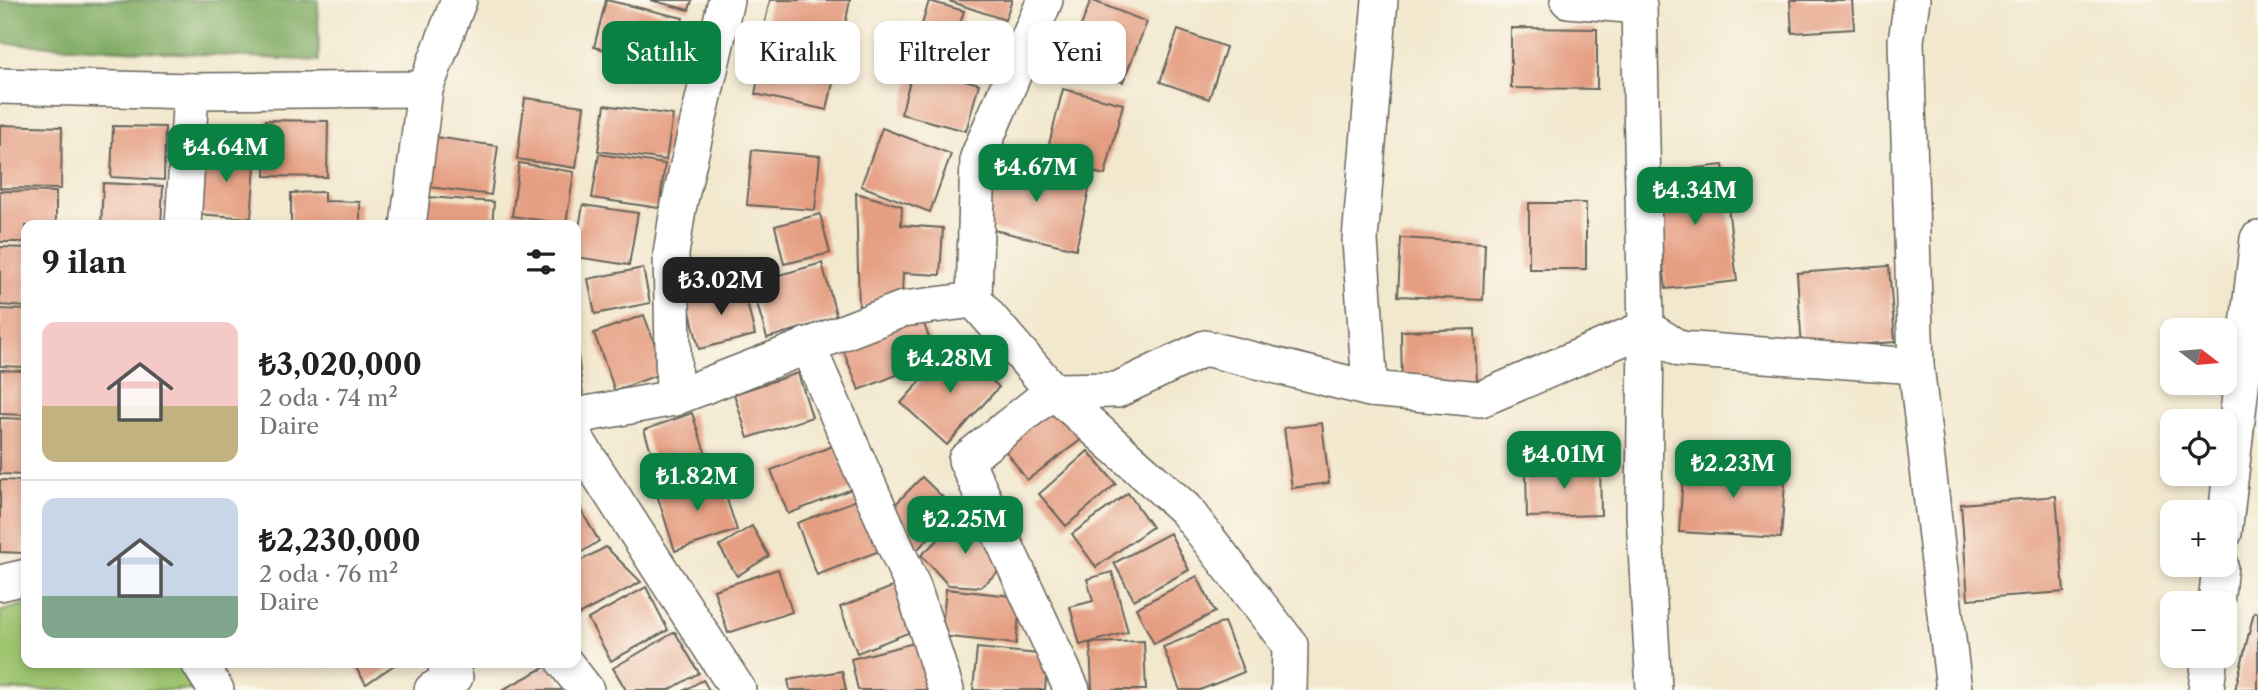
<!DOCTYPE html>
<html lang="tr">
<meta charset="utf-8">
<style>
:root{--surface:#fff;--page:#f6f6f6;--text:#202124;--muted:#757577;--line:#e0e0e0;--accent:#0b8043}
body{margin:0;font-family:"Libre Caslon Text",serif;background:var(--page);color:var(--text);height:100vh;display:flex;flex-direction:column;font-size:26px;white-space:nowrap}
*{box-sizing:border-box;margin:0}
p{font-size:23px;color:var(--muted)}
.icon{flex:none;width:38px;height:38px;fill:none;stroke:currentColor;stroke-width:2;stroke-linecap:round;stroke-linejoin:round}
.map{position:relative;flex:1;overflow:hidden}
.panel{position:absolute;left:21px;top:220px;width:560px;height:448px;display:flex;flex-direction:column;background:var(--surface);border-radius:14px;box-shadow:0 4px 10px #0003}
.panel>*{flex:none}
.guide{position:absolute;left:602px;top:21px;width:665px;height:63px;display:flex;gap:14px}
.needle{width:46px;rotate:106deg}
.buttons{position:absolute;left:2160px;top:318px;display:grid;gap:14px}
.buttons a{display:grid;place-items:center;width:77px;height:77px;border-radius:14px;background:var(--surface);box-shadow:0 4px 10px #0003;font-size:35px}
.price{position:absolute;translate:-50% -60px;padding:0 16px;border-radius:14px;background:var(--accent);color:#fff;font-size:23px;line-height:46px;filter:drop-shadow(0 2px 4px #0008)}
.price::after{content:'';position:absolute;left:50%;top:42px;width:21px;height:16px;margin-left:-10px;background:inherit;clip-path:polygon(0 0,100% 0,50% 100%)}
.price.current{background:#222;color:#fff}
ul{padding:0;list-style:none}
li{display:flex;align-items:center;gap:21px;height:175px;padding:0 21px}
li+li{border-top:2px solid var(--line)}
li span{display:grid;place-items:center;flex:none;width:196px;height:140px;border-radius:14px;color:#555}
li>.icon{margin-inline-start:auto}
span .icon{width:84px;height:84px;fill:#fffc;stroke-width:1}
li b{font-size:30px}
h2{display:flex;justify-content:space-between;align-items:center;height:84px;padding:0 21px;font-size:30px}
.pill{padding:0 24px;border-radius:14px;background:var(--surface);box-shadow:0 4px 10px #0003;font-size:24px;line-height:63px}
.pill.current{background:var(--accent);color:#fff}
.map>svg:first-child{display:block}
.green{fill:#9ec46f;stroke:#5d7046;stroke-width:2}
.forest{fill:#7eaa62;stroke:#4d633f;stroke-width:2}
.building{fill:#e59e82}
.lines{fill:none;stroke-linecap:round;stroke-linejoin:round}
.street-casing{stroke:#67635a;stroke-width:38}
.street{stroke:#fff;stroke-width:35}
</style>
<div class="map">
<svg width="2258" height="690" viewBox="0 0 2258 690">
<rect width="100%" height="100%" fill="#fbf7ec"/>
<filter id="ink" filterUnits="userSpaceOnUse"><feTurbulence type="fractalNoise" baseFrequency=".0143" numOctaves="2"/><feDisplacementMap in="SourceGraphic" scale="14" xChannelSelector="R" yChannelSelector="G"/><feConvolveMatrix kernelMatrix="1 2 1 2 8 2 1 2 1" color-interpolation-filters="sRGB"/></filter>
<filter id="wash" filterUnits="userSpaceOnUse"><feTurbulence type="fractalNoise" baseFrequency=".00686" numOctaves="4" result="noise"/><feDisplacementMap in="SourceGraphic" scale="28" xChannelSelector="R" yChannelSelector="G"/><feGaussianBlur stdDeviation="1.57" result="paint"/><feColorMatrix in="noise" values="0 0 0 0 0 0 0 0 0 0 0 0 0 0 0 0 0 1.4 0 .05"/><feComposite in="paint" operator="in"/></filter>
<g filter="url(#wash)">
<rect width="100%" height="100%" fill="#f2e8ce"/>
<!-- green -->
<path class="green" d="M26,604V663H179L199,690H0V612Z"/>
<!-- forest -->
<path class="forest" d="M0,0H318L319,61L0,43Z"/>
<g id="blocks">
<!-- building -->
<g class="building">
<path d="M606,0L683,18L670,67L594,47Z"/>
<path d="M650,0H692L689,10Z"/>
<path d="M770,0H850L840,51L762,35Z"/>
<path d="M946,0H1012L1005,20Z"/>
<path d="M1091,0L1147,22L1123,82L1068,60Z"/>
<path d="M1790,0H1852L1854,29L1792,33Z"/>
<path d="M929,1L964,11L959,27L986,35L976,70L914,51Z"/>
<path d="M1511,28L1597,29V89L1511,88Z"/>
<path d="M1178,30L1226,47L1209,99L1160,82Z"/>
<path d="M766,40L839,55L827,110L755,94Z"/>
<path d="M914,66L979,84L966,131L901,114Z"/>
<path d="M1063,89L1123,104L1105,175L1045,160Z"/>
<path d="M525,98L584,106L576,168L517,159Z"/>
<path d="M605,105L673,115L666,160L598,151Z"/>
<path d="M266,120L328,121L327,177L265,176Z"/>
<path d="M0,125L62,127L61,189L0,188Z"/>
<path d="M113,126L165,127L164,180L111,177Z"/>
<path d="M882,128L951,154L930,212L861,186Z"/>
<path d="M435,137L498,146L491,195L429,187Z"/>
<path d="M202,150L256,154L251,218L197,214Z"/>
<path d="M752,150L820,156L815,210L747,205Z"/>
<path d="M599,154L665,164L659,208L592,198Z"/>
<path d="M996,159L1091,181L1076,249L981,227Z"/>
<path d="M519,163L574,172L566,224L512,216Z"/>
<path d="M1723,165L1737,281L1666,289L1652,173Z"/>
<path d="M103,183L163,186L161,226H101Z"/>
<path d="M0,191L56,192V226H26V242H0Z"/>
<path d="M324,192V201L360,202V226H291V193Z"/>
<path d="M856,193L902,206L901,225L943,228L940,275L903,273L902,297L859,309Z"/>
<path d="M428,197L494,202L492,226H425Z"/>
<rect x="1529" y="203" width="57" height="66"/>
<path d="M583,205L638,213L629,265L576,257V227L579,228Z"/>
<path d="M820,214L830,253L784,264L775,226Z"/>
<path d="M1401,238L1485,243L1483,300L1398,296Z"/>
<path d="M0,247L26,248V307L0,305Z"/>
<path d="M822,263L837,318L767,338L751,283Z"/>
<path d="M1889,266L1895,342L1802,349L1797,273Z"/>
<path d="M643,268L650,303L595,314L588,279Z"/>
<path d="M743,285L755,335L699,349L687,299Z"/>
<path d="M0,309L26,310V367L0,366Z"/>
<path d="M644,315L665,372L615,391L594,333Z"/>
<path d="M921,316L937,359L859,390L842,347Z"/>
<path d="M1475,329L1477,383L1402,386L1401,331Z"/>
<path d="M953,345L999,387L947,445L901,403Z"/>
<path d="M576,348H577L583,395L576,396Z"/>
<path d="M0,370L26,371V415L0,414Z"/>
<path d="M798,373L812,417L748,438L734,394Z"/>
<path d="M1055,401L1082,439L1027,480L1000,443Z"/>
<path d="M692,413L710,467L662,483L644,430Z"/>
<path d="M0,418L26,419V475L0,474Z"/>
<path d="M1322,423L1329,483L1292,488L1284,428Z"/>
<path d="M835,445L852,489L788,514L771,470Z"/>
<path d="M1088,451L1116,484L1066,526L1039,494Z"/>
<path d="M1684,463L1786,469L1781,538L1679,532Z"/>
<path d="M1600,465L1601,515L1527,517L1526,468Z"/>
<path d="M719,475L737,530L675,551L657,495Z"/>
<path d="M922,477L956,510L917,550L883,517Z"/>
<path d="M0,480L26,481L23,553L0,552Z"/>
<path d="M1128,493L1152,527L1096,567L1072,534Z"/>
<path d="M2056,496L2064,592L1968,599L1961,504Z"/>
<path d="M862,498L882,550L817,575L797,523Z"/>
<path d="M576,502L599,541L576,556Z"/>
<path d="M966,515L1008,563L981,587L948,585L921,555Z"/>
<path d="M752,526L769,556L737,576L719,546Z"/>
<path d="M1170,533L1189,570L1134,600L1114,563Z"/>
<path d="M606,547L641,582L576,616V563Z"/>
<path d="M778,569L792,612L728,633L714,590Z"/>
<path d="M1112,572L1128,632L1080,645L1070,607L1093,601L1087,579Z"/>
<path d="M1197,576L1215,612L1154,644L1136,608Z"/>
<path d="M900,584L918,629L857,653L840,607Z"/>
<path d="M646,587L668,630L611,661L588,619Z"/>
<path d="M946,589L1021,597L1016,644L941,636Z"/>
<path d="M2254,612L2258,613V690H2235Z"/>
<path d="M1224,622L1244,672L1200,690H1180L1163,647Z"/>
<path d="M675,632L699,673L669,690H626L613,668Z"/>
<path d="M926,640L939,690H858L851,659Z"/>
<path d="M1144,641L1146,690H1092L1090,643Z"/>
<path d="M977,648L1048,655L1045,690H973Z"/>
<path d="M353,663H397L366,684Z"/>
<path d="M549,665L563,690H502Z"/>
<path d="M842,671L846,690H790L788,680Z"/>
<path d="M703,680L709,690H685Z"/>
</g>
</g>
</g>
<g filter="url(#ink)">
<use href="#blocks" fill-opacity="0" stroke="#67635a" stroke-width="2"/>
<g class="lines">
<!-- street casing -->
<g class="street-casing">
<g id="street">
<path d="M1045,0L978,157L974,300L1053,391L1185,509L1290,645L1289,690"/>
<path d="M1568,0L1639,6L1646,328L1644,513L1654,690"/>
<path d="M1912,0L1906,41L1916,366L1954,690"/>
<path d="M0,86L191,91L425,89"/>
<path d="M183,226L191,91"/>
<path d="M408,226L425,89L459,0"/>
<path d="M807,345L913,587L946,690"/>
<path d="M1370,389L1360,240L1380,0"/>
<path d="M674,398L671,254L678,209L726,0"/>
<path d="M576,416L674,398L903,309L974,300"/>
<path d="M576,439L738,690"/>
<path d="M2224,533L2258,239"/>
<path d="M0,583L26,577"/>
<path d="M2216,604L2220,565"/>
<path d="M199,663L216,690"/>
<path d="M565,663L586,690"/>
<path d="M432,690L455,677L445,663"/>
<path d="M1072,690L966,460L1053,391L1117,390L1205,348L1370,389L1481,399L1646,328L1680,349L1916,366"/>
<path d="M2206,690L2210,656"/>
</g>
</g>
<!-- street -->
<use href="#street" class="street"/>
</g>
</g>
</svg>
<div class="buttons">
<a><svg class="needle" viewBox="-14 -14 28 28"><path d="M0-13l5 13h-10z" fill="#e53935"/><path d="M0 13l5-13h-10z" fill="#757577"/></svg></a>
<a><svg class="icon" aria-label="locate" viewBox="0 0 24 24"><circle cx="12" cy="12" r="6"/><path d="M12 2v4M12 18v4M2 12h4M18 12h4"/></svg></a>
<a>+</a>
<a>−</a>
</div>
<b class="price" style="left:226px;top:184px">₺4.64M</b>
<b class="price" style="left:1036px;top:204px">₺4.67M</b>
<b class="price" style="left:1695px;top:227px">₺4.34M</b>
<b class="price current" style="left:721px;top:317px">₺3.02M</b>
<b class="price" style="left:950px;top:395px">₺4.28M</b>
<b class="price" style="left:1564px;top:491px">₺4.01M</b>
<b class="price" style="left:1733px;top:500px">₺2.23M</b>
<b class="price" style="left:697px;top:513px">₺1.82M</b>
<b class="price" style="left:965px;top:556px">₺2.25M</b>
<div class="guide">
<a class="pill current">Satılık</a>
<a class="pill">Kiralık</a>
<a class="pill">Filtreler</a>
<a class="pill">Yeni</a>
</div>
<section class="panel">
<h2>9 ilan<svg class="icon" aria-label="filters" viewBox="0 0 24 24"><path d="M4 7h16M4 17h16"/><circle cx="9" cy="7" r="2"/><circle cx="15" cy="17" r="2"/></svg></h2>
<ul>
<li><span style="background:linear-gradient(#f6c9c9 60%,#c2b280 0)"><svg class="icon" aria-label="home" viewBox="0 0 24 24"><path d="M3 11l9-7 9 7M6 9v11h12V9"/></svg></span><div><b>₺3,020,000</b><p>2 oda · 74 m²</p><p>Daire</p></div></li>
<li><span style="background:linear-gradient(#c9d6e8 70%,#7fa58c 0)"><svg class="icon" aria-label="home" viewBox="0 0 24 24"><path d="M3 11l9-7 9 7M6 9v11h12V9"/></svg></span><div><b>₺2,230,000</b><p>2 oda · 76 m²</p><p>Daire</p></div></li>
</ul>
</section>
</div>
